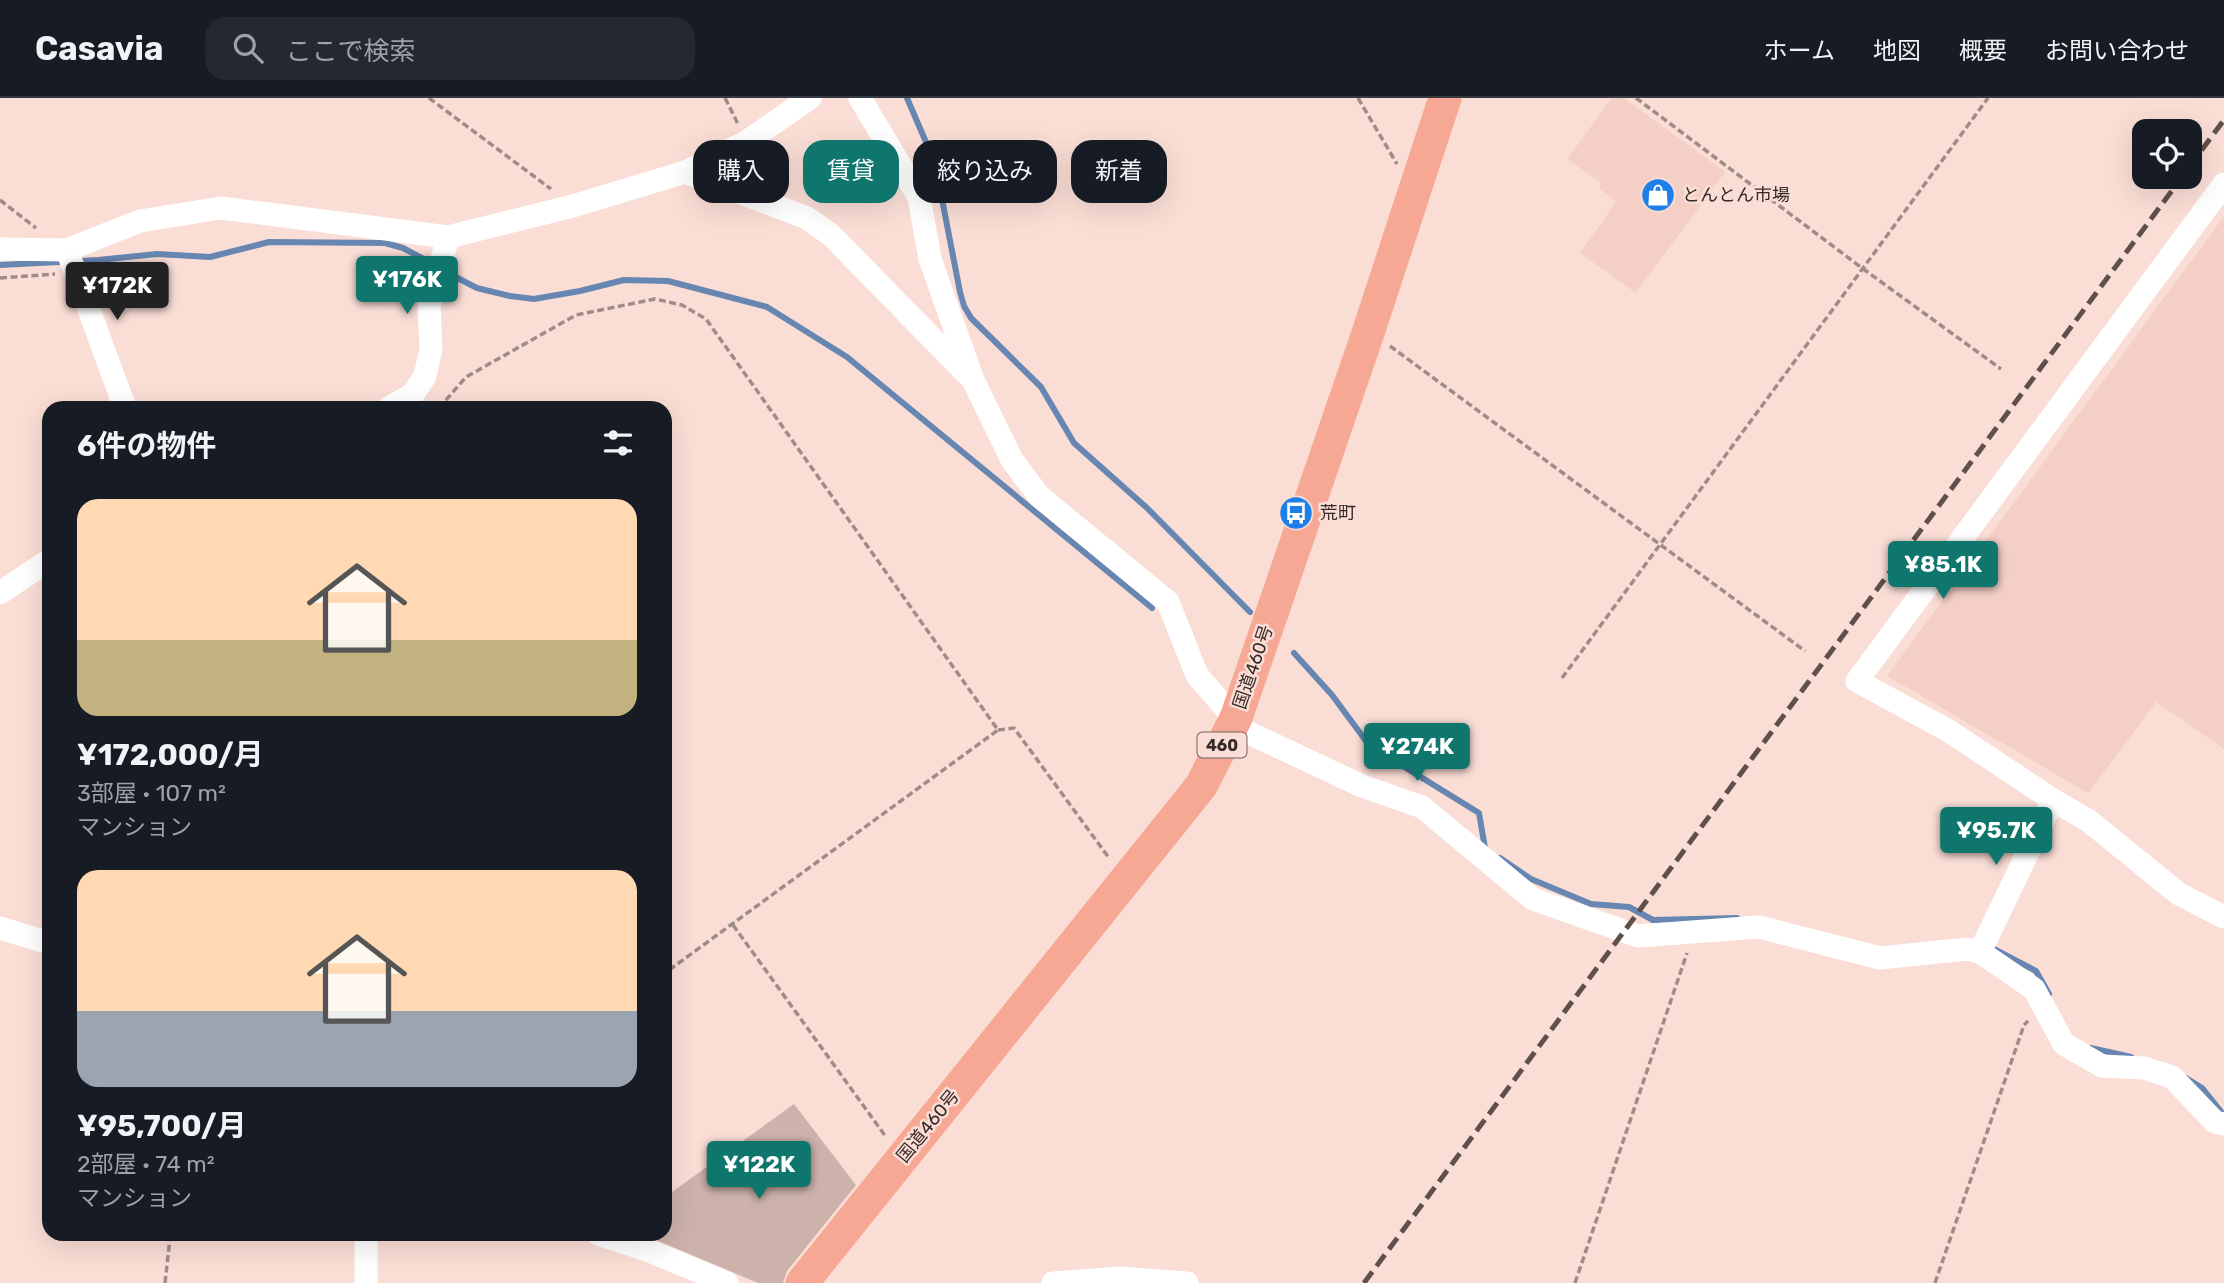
<!DOCTYPE html>
<html lang="ja">
<meta charset="utf-8">
<style>
:root{--surface:#171b24;--page:#242831;--text:#f1f3f6;--muted:#9ea1a6;--line:#363941;--accent:#0f766e}
body{margin:0;font-family:Rubik,"Noto Sans JP",sans-serif;background:var(--page);color:var(--text);height:100vh;display:flex;flex-direction:column;font-size:26px;white-space:nowrap}
*{box-sizing:border-box;margin:0}
p{font-size:23px;color:var(--muted)}
.icon{flex:none;width:38px;height:38px;fill:none;stroke:currentColor;stroke-width:2;stroke-linecap:round;stroke-linejoin:round}
.map{position:relative;flex:1;overflow:hidden}
.details{position:absolute;left:42px;top:303px;width:630px;height:840px;display:flex;flex-direction:column;background:var(--surface);border-radius:21px;box-shadow:0 7px 28px #0002}
.details>*{flex:none}
.banner{position:absolute;left:693px;top:42px;width:665px;height:63px;display:flex;gap:14px}
.tools{position:absolute;left:2132px;top:21px;display:grid;gap:14px}
.tools a{display:grid;place-items:center;width:70px;height:70px;border-radius:14px;background:var(--surface);box-shadow:0 7px 28px #0002;font-size:35px}
.price{position:absolute;translate:-50% -60px;padding:0 16px;border-radius:7px;background:var(--accent);color:#fff;font-size:23px;line-height:46px;filter:drop-shadow(0 2px 4px #0008)}
.price::after{content:'';position:absolute;left:50%;top:42px;width:21px;height:16px;margin-left:-10px;background:inherit;clip-path:polygon(0 0,100% 0,50% 100%)}
.price.selected{background:#222;color:#fff}
ul{padding:0;list-style:none}
li{display:grid;align-content:center;gap:14px;height:371px;padding:0 35px}
li span{display:grid;place-items:center;height:217px;border-radius:21px;color:#555}
li>.icon{margin-inline-start:auto}
span .icon{width:126px;height:126px;fill:#fffc;stroke-width:1}
li b{font-size:30px}
h2{display:flex;justify-content:space-between;align-items:center;height:84px;padding:0 35px;font-size:30px}
.tag{padding:0 24px;border-radius:21px;background:var(--surface);box-shadow:0 7px 28px #0002;font-size:24px;line-height:63px}
.tag.selected{background:var(--accent);color:#fff}
header{display:flex;align-items:center;gap:42px;box-sizing:border-box;height:98px;padding:0 35px;background:var(--surface);border-bottom:2px solid var(--line)}
header strong{font-size:33px}
nav{display:flex;gap:38px;margin-inline-start:auto;font-size:24px}
.search{width:490px;height:63px;background:var(--page);display:flex;align-items:center;gap:18px;box-sizing:border-box;padding:0 24px;border-radius:21px;color:var(--muted);font-size:26px}
.map>svg:first-child{display:block}
.built{fill:#f4cfc6}
.lines{fill:none;stroke-linecap:round;stroke-linejoin:round}
.stream{stroke:#6786b1;stroke-width:6}
.building{fill:#cdb2ab}
.path{stroke:#a08c86;stroke-width:3.5;stroke-dasharray:7 3.5;stroke-linecap:butt}
.minor{stroke:#fff;stroke-width:23}
.highway{stroke:#f6a895;stroke-width:33}
.rail{stroke:#5f504c;stroke-width:5;stroke-dasharray:14 7;stroke-linecap:butt}
.labels{text-anchor:middle;dominant-baseline:central;stroke-width:5;stroke-linejoin:round;paint-order:stroke}
.shield{fill:#faded6;stroke:#70605c;stroke-width:2}
.shield-label{font-size:16px;font-weight:bold;fill:#352a27}
.poi-label{font-size:18px;fill:#352a27;stroke:#faded6;text-anchor:start}
.street-label{font-size:18px;fill:#352a27;stroke:#faded6}
</style>
<header>
<strong>Casavia</strong>
<div class="search"><svg class="icon" aria-label="search" viewBox="0 0 24 24"><circle cx="10" cy="10" r="6"/><path d="M15 15l6 6"/></svg>ここで検索</div>
<nav><a>ホーム</a><a>地図</a><a>概要</a><a>お問い合わせ</a></nav>
</header>
<div class="map">
<svg width="2224" height="1185" viewBox="0 0 2224 1185">
<rect width="100%" height="100%" fill="#faded6"/>
<!-- built -->
<g class="built">
<path d="M1612,0H1624L1725,74L1636,195L1580,155L1616,104L1600,91V84L1567,61Z"/>
<path d="M2224,118V651L2156,604L2088,695L1887,578Z"/>
</g>
<g class="lines">
<!-- stream -->
<g class="stream">
<path d="M907,0L935,65L960,194L964,208L971,220L1041,289L1074,345L1147,410L1250,514"/>
<path d="M0,167L98,162L157,156L210,159L269,144L385,145L403,150L435,167"/>
<path d="M444,173L477,190L510,198L534,201L580,193L624,182L668,183L767,209L847,259L1152,510"/>
<path d="M1294,555L1332,597L1369,647L1479,715L1485,750"/>
<path d="M1500,760L1531,781L1591,806L1629,809L1653,822L1737,820"/>
<path d="M1992,850L2036,873L2049,896"/>
<path d="M2091,950L2131,959"/>
<path d="M2186,980L2202,990L2223,1016"/>
</g>
</g>
<!-- building -->
<path class="building" d="M794,1006L856,1087L787,1173L783,1185H758L642,1136H665V1099Z"/>
<g class="lines">
<!-- path -->
<g class="path">
<path d="M429,0L551,91"/>
<path d="M725,0L738,26"/>
<path d="M1358,0L1397,66"/>
<path d="M1636,0L1862,170L2001,271"/>
<path d="M0,102L36,130"/>
<path d="M0,180L55,176"/>
<path d="M1390,248L1805,553"/>
<path d="M439,310L466,279L576,217L655,201L682,207L706,221L998,632L665,875"/>
<path d="M1562,580L1988,0"/>
<path d="M998,632L1014,630L1109,760"/>
<path d="M733,827L886,1039"/>
<path d="M165,1185L170,1140L174,1136"/>
<path d="M1575,1185L1687,855"/>
<path d="M1935,1185L2024,927L2028,923"/>
</g>
<!-- minor -->
<g class="minor">
<path d="M860,0L919,99L930,161L973,282L1012,362L1039,398L1168,504L1197,577L1245,633L1362,688L1422,709L1533,801L1638,838L1759,829L1880,860L1967,851L1980,854L2034,891L2064,946L2102,968L2144,970L2172,979L2215,1024L2224,1026"/>
<path d="M685,74L807,120L831,137L968,277"/>
<path d="M2224,86L1857,583L1949,633L2053,702L2089,723L2179,796L2224,819"/>
<path d="M0,151L67,152L140,123L221,110L448,139L573,108L685,74L746,44L810,0"/>
<path d="M67,152L125,310"/>
<path d="M389,310L413,296L425,278L431,251L429,208L448,139"/>
<path d="M0,495L49,462"/>
<path d="M0,830L49,845"/>
<path d="M1980,854L2053,702"/>
<path d="M366,1136V1185"/>
<path d="M598,1136L647,1152L727,1185"/>
<path d="M1053,1185L1120,1180L1187,1185"/>
</g>
<!-- highway -->
<path class="highway" d="M802,1185L1201,688L1236,620L1369,232L1445,0"/>
<!-- rail -->
<g class="rail">
<path d="M2189,69L2224,22"/>
<path d="M1364,1185L2182,79"/>
</g>
</g>
<!-- icons -->
<defs>
<g id="shop-disc" transform="scale(1.75)"><circle r="9.5" fill="#1d7fe7" stroke="#faded6"/><path d="M-5-2.5h2.3a2.7 3.5 0 0 1 5.4 0H5L5.5 6h-11ZM-1.5-2.5h3a1.5 2.3 0 0 0-3 0Z" fill="#fff"/></g>
<g id="bus-disc" transform="scale(1.75)"><circle r="9.5" fill="#1d7fe7" stroke="#faded6"/><path d="M-5-6H5V4H4V6H2V4H-2V6H-4V4H-5ZM-3.5-4V0h7V-4ZM-3.5 1.2v1.5H-2V1.2ZM2 1.2v1.5H3.5V1.2Z" fill="#fff"/></g>
</defs>
<g fill-rule="evenodd">
<use href="#shop-disc" x="1658" y="97"/>
<use href="#bus-disc" x="1296" y="415"/>
</g>
<g class="labels">
<!-- shield labels -->
<rect class="shield" x="1197.5" y="634.5" width="49" height="25" rx="5"/>
<g class="shield-label">
<text x="1222" y="647">460</text>
</g>
<!-- poi labels -->
<g class="poi-label">
<text x="1682" y="97">とんとん市場</text>
<text x="1320" y="415">荒町</text>
</g>
<!-- street labels -->
<g class="street-label">
<text transform="translate(1253 569) rotate(-71)">国道460号</text>
<text transform="translate(928 1028) rotate(-51)">国道460号</text>
</g>
</g>
</svg>
<div class="tools">
<a><svg class="icon" aria-label="locate" viewBox="0 0 24 24"><circle cx="12" cy="12" r="6"/><path d="M12 2v4M12 18v4M2 12h4M18 12h4"/></svg></a>
</div>
<b class="price" style="left:407px;top:218px">¥176K</b>
<b class="price selected" style="left:117px;top:224px">¥172K</b>
<b class="price" style="left:1943px;top:503px">¥85.1K</b>
<b class="price" style="left:1417px;top:685px">¥274K</b>
<b class="price" style="left:1996px;top:769px">¥95.7K</b>
<b class="price" style="left:759px;top:1103px">¥122K</b>
<div class="banner">
<a class="tag">購入</a>
<a class="tag selected">賃貸</a>
<a class="tag">絞り込み</a>
<a class="tag">新着</a>
</div>
<section class="details">
<h2>6件の物件<svg class="icon" aria-label="filters" viewBox="0 0 24 24"><path d="M4 7h16M4 17h16"/><circle cx="9" cy="7" r="2"/><circle cx="15" cy="17" r="2"/></svg></h2>
<ul>
<li><span style="background:linear-gradient(#ffd9b3 65%,#c2b280 0)"><svg class="icon" aria-label="home" viewBox="0 0 24 24"><path d="M3 11l9-7 9 7M6 9v11h12V9"/></svg></span><div><b>¥172,000/月</b><p>3部屋 · 107 m²</p><p>マンション</p></div></li>
<li><span style="background:linear-gradient(#ffd9b3 65%,#9aa5b1 0)"><svg class="icon" aria-label="home" viewBox="0 0 24 24"><path d="M3 11l9-7 9 7M6 9v11h12V9"/></svg></span><div><b>¥95,700/月</b><p>2部屋 · 74 m²</p><p>マンション</p></div></li>
</ul>
</section>
</div>
